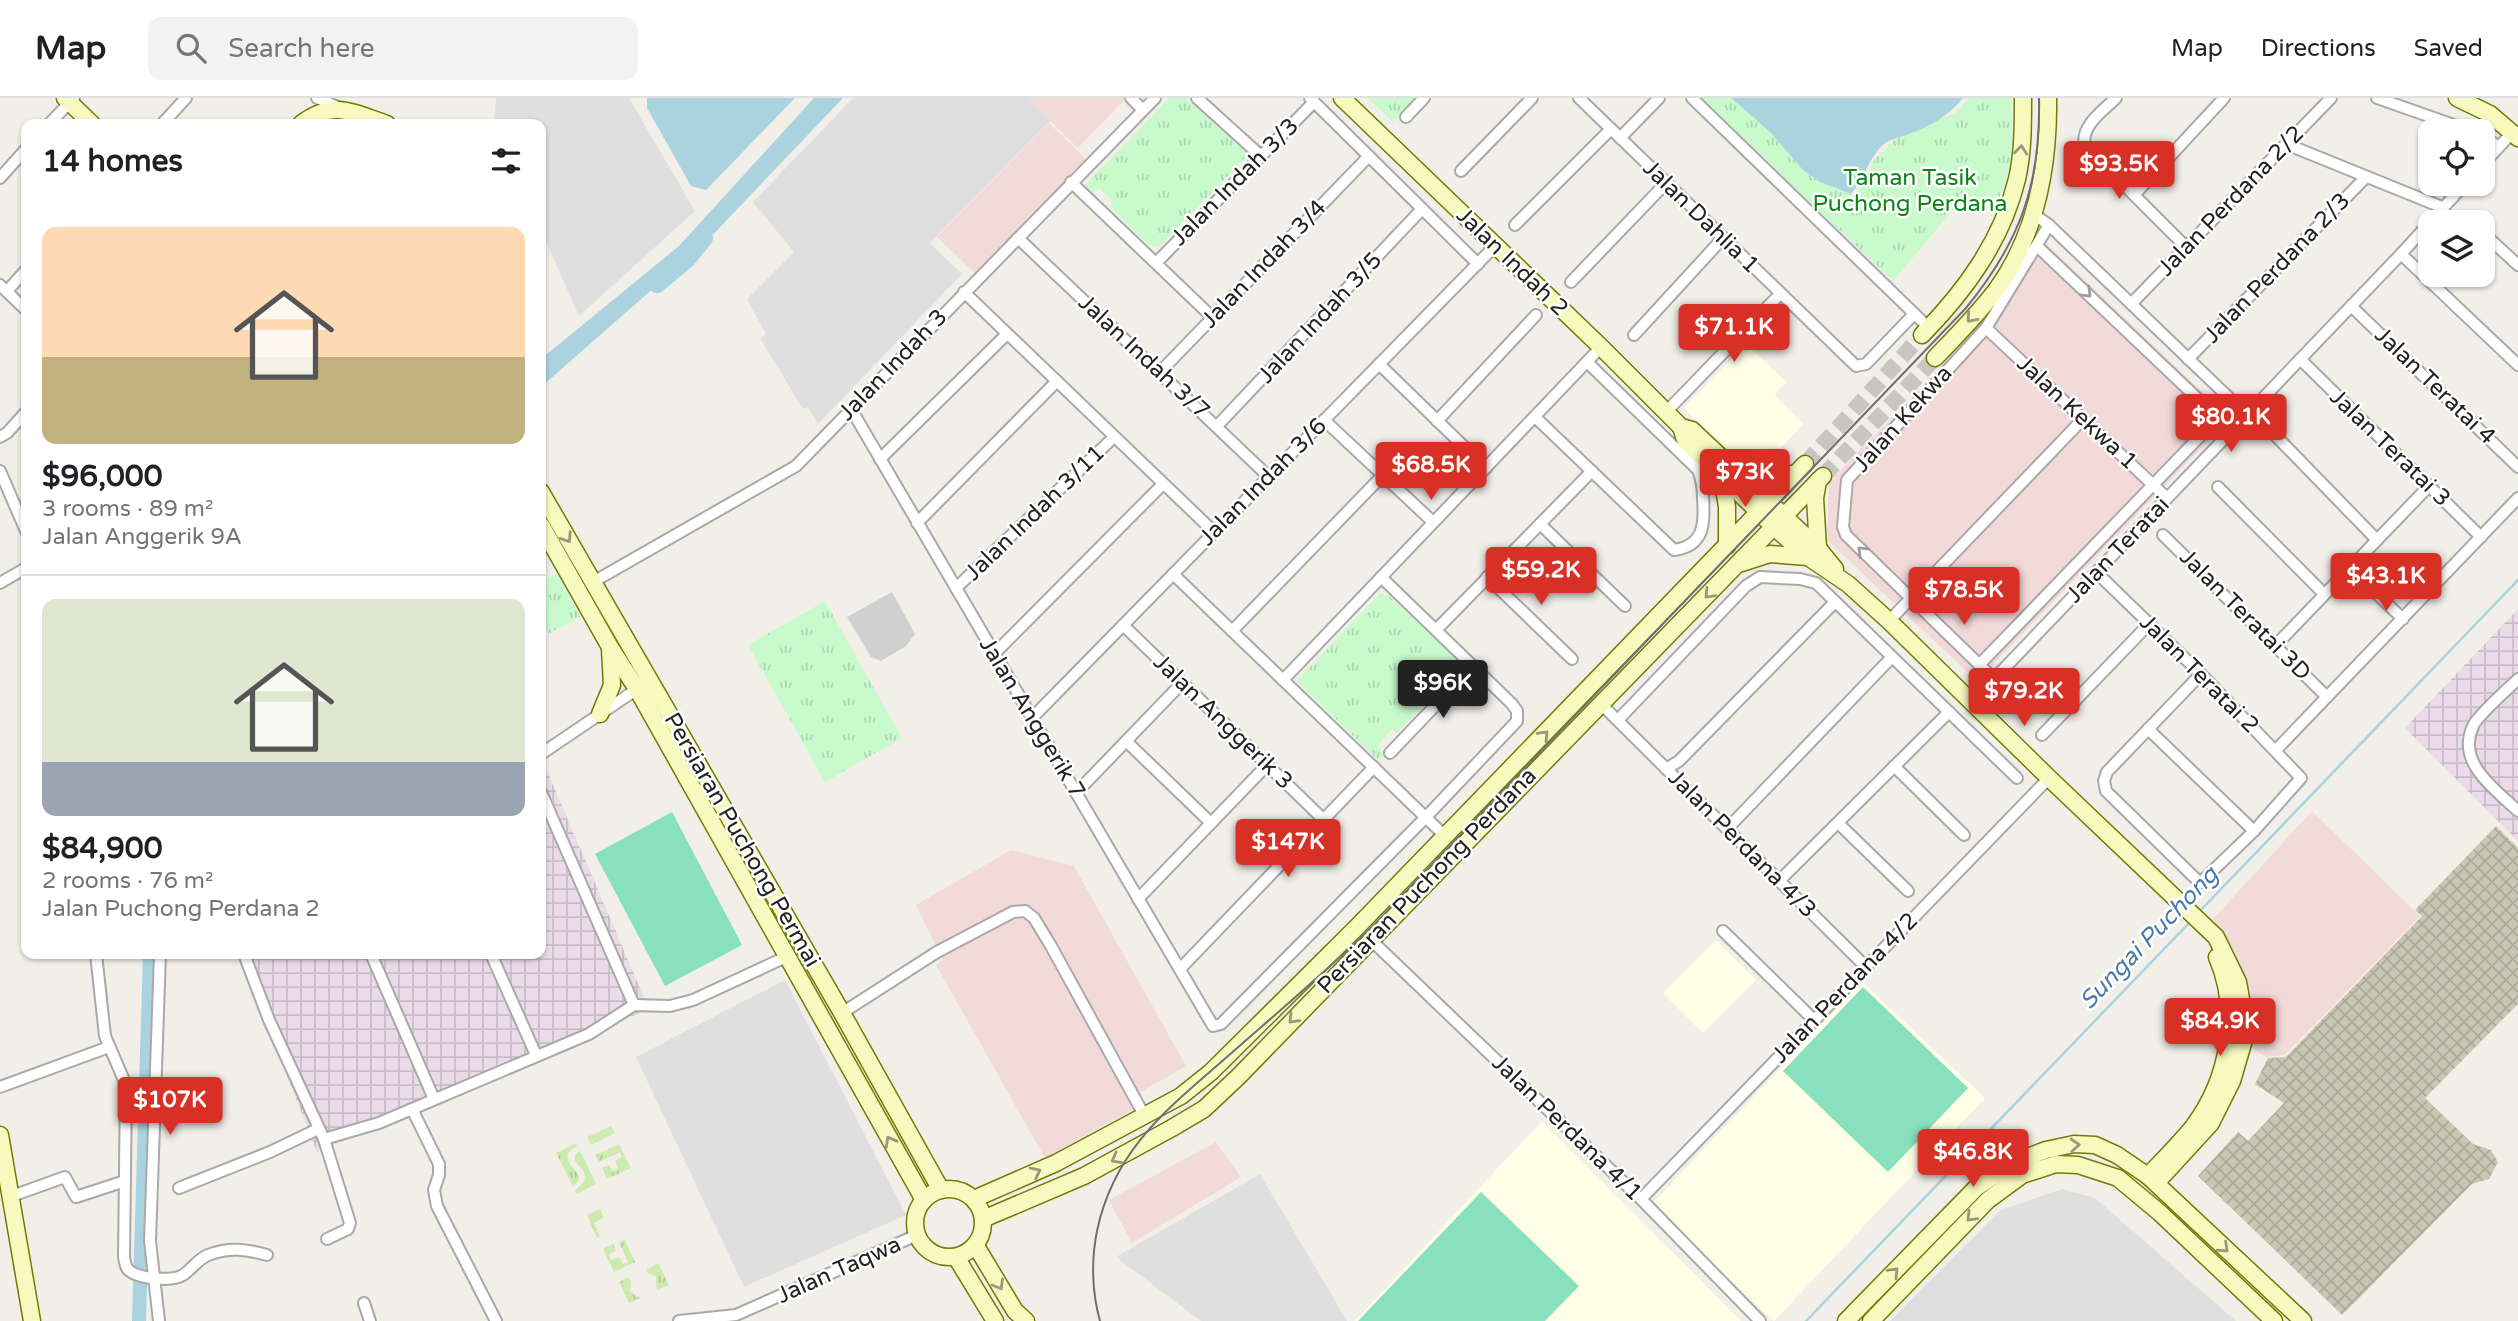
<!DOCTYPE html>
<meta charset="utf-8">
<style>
:root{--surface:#fff;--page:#f2f2f2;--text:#202124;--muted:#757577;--line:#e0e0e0;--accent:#d93025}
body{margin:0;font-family:"Varela Round",sans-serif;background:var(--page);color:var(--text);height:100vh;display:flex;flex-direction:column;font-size:26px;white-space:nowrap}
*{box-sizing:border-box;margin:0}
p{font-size:23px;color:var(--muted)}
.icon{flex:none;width:38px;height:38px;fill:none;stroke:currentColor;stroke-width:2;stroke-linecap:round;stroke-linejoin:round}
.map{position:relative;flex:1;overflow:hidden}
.sheet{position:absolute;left:21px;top:21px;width:525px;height:840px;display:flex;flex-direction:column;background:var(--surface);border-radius:14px;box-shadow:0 2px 5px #0004}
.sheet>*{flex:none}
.controls{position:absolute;left:2418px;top:21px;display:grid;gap:14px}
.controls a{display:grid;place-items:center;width:77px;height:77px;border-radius:14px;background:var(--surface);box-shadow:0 2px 5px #0004;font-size:35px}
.price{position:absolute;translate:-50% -60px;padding:0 16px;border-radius:7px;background:var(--accent);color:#fff;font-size:23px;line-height:46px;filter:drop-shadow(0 2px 4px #0008)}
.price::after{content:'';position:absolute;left:50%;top:42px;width:21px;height:16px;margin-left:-10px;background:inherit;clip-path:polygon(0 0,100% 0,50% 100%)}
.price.on{background:#222;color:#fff}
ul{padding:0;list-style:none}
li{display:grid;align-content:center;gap:14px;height:371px;padding:0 21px}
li+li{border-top:2px solid var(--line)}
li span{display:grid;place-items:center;height:217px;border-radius:14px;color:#555}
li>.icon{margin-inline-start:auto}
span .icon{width:126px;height:126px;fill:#fffc;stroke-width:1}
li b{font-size:30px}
h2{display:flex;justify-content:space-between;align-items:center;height:84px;padding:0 21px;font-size:30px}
header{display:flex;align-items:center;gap:42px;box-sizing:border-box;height:98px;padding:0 35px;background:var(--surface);border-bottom:2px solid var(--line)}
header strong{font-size:33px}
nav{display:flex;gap:38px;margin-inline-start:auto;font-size:24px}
.search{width:490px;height:63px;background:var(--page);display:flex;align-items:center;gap:18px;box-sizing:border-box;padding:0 24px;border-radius:14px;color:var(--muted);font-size:26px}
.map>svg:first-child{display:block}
.residential{fill:#e0dfdf}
.commercial{fill:#f2dad9}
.industrial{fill:url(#industrial-grid)}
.education{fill:#ffffe5}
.religious{fill:#d0d0d0}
.construction{fill:url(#construction-cross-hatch)}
.grass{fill:url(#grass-tufts)}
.park{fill:url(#park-tufts)}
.pitch{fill:#88e0be}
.water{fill:#aad3df}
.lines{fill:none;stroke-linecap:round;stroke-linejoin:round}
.stream{stroke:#aad3df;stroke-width:2.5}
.river{stroke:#aad3df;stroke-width:18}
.secondary-tunnel{stroke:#c8c6c1;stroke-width:16;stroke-dasharray:16 8;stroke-linecap:butt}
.street-casing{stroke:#a9a9a9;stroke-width:14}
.secondary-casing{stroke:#707d05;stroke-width:19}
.street{stroke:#fff;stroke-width:10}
.secondary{stroke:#f7fabf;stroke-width:16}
.tram{stroke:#707070;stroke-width:2}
.oneway{stroke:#979978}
.oneway2{stroke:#9c9c9c}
.labels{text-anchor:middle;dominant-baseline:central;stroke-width:5;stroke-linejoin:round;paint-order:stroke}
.park-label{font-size:23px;fill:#0c8416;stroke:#fff}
.street-label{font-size:23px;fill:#222;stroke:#fff}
.water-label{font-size:24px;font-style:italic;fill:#4a7aab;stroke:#fff}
</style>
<header>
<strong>Map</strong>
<div class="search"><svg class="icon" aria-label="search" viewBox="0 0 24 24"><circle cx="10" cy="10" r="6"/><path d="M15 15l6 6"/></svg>Search here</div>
<nav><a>Map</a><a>Directions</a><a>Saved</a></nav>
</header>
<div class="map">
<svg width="2518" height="1223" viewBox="0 0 2518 1223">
<defs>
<pattern id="industrial-grid" width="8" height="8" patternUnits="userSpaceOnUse" patternTransform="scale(1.75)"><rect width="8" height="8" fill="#ebdbe8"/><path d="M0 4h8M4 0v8" fill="none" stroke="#c9bcc7"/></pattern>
<pattern id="construction-cross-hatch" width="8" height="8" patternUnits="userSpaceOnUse" patternTransform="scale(1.75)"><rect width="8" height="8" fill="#c7c7b4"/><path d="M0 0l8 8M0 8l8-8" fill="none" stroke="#abab9a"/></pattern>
<pattern id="grass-tufts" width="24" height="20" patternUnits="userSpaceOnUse" patternTransform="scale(1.75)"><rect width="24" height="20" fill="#cdebb0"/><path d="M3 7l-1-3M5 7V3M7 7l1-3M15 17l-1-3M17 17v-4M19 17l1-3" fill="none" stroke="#b0c997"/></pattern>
<pattern id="park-tufts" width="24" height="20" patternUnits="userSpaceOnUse" patternTransform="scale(1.75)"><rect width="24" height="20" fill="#c8facc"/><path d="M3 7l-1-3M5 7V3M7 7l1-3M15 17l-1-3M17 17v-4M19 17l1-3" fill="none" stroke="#acd6af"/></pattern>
</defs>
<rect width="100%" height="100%" fill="#f2efe9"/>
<!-- residential -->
<g class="residential">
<path d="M496,0H629L695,113L579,218L541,132V26H494Z"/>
<path d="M853,0H1027L1050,23L930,145L962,176L818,326L808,309L803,311L760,240L766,236L747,201L794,154L753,104Z"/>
<path d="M785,882L906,1117L744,1189L636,959Z"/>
<path d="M1260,1076L1347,1223H1201L1116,1159Z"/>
<path d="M2062,1091L2095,1100L2236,1223H1890L2001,1112Z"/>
</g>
<!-- commercial -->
<g class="commercial">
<path d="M1027,0H1126L1078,50Z"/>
<path d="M1049,25L1088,63L976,176L937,139Z"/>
<path d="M2035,135L2230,320L1977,583L1827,442L1829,384L1970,240Z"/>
<path d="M2312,713L2420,818L2285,957L2266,959L2251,949L2245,885L2231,850L2213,821Z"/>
<path d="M1011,752L1074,768L1186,968L1130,1000L1135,1010L1045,1060L936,867L943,862L916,807Z"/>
<path d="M1216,1044L1241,1079L1132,1145L1109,1102Z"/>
</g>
<!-- industrial -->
<g class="industrial">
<path d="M2518,511V743L2405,630Z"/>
<path d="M541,659L649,911L317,1054L239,856H541Z"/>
</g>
<!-- education -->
<g class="education">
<path d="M1746,246L1786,284L1774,297L1803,326L1781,350L1728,352L1684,310Z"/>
<path d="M1716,842L1756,882L1703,935L1663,895Z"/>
<path d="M1862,884L1985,1000L1774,1223L1651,1107Z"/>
<path d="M1542,1023L1741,1223H1355Z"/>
</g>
<!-- religious -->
<path class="religious" d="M892,494L915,536L906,548L881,563L871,559L847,519Z"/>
<!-- construction -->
<path class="construction" d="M2496,728L2518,750V906L2425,1000L2473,1046L2491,1052L2498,1064L2489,1081L2472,1086L2342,1217L2198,1078L2238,1034L2248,1043L2284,1005L2255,986L2268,960L2286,959L2422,818L2415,812Z"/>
<!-- grass -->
<g class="grass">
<path d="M611,1028L615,1035L591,1047L587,1039Z"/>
<path d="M576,1045L577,1048C558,1059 572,1066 579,1078V1082L573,1088L556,1055Z"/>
<path d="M619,1046L631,1070L607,1081L602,1070L609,1067L613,1073L618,1071L615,1063L622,1059L620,1054L599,1064L596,1057Z"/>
<path d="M580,1053L596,1086L577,1096L575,1093L585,1082L584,1074L574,1062L575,1057Z"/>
<path d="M600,1111L604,1120L594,1125L600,1139L597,1140L587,1117Z"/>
<path d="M624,1141L635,1164L614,1174L603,1151L613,1146L616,1153L609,1156L611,1162L619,1159L623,1166L628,1164L619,1144Z"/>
<path d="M658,1165L669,1187L657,1192L656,1178L648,1175L647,1171Z"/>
<path d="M629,1179L631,1183L630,1193L640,1200L629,1205L619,1184Z"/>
</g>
<!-- park -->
<g class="park">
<path d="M1169,0H1185L1246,53L1245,60L1159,149L1147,146L1110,108L1113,104L1099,89L1090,98L1082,90Z"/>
<path d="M1368,0H1416L1393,24Z"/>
<path d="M1701,0H1731L1770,34L1798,67L1820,84L1853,97L1862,88L1874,62L1901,36L1955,15L1969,0H2011C2013,38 2014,78 1993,111L1984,104L1974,117L1958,106L1893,183Z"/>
<path d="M557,475L580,519L548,536L541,522V484Z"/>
<path d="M1380,495L1389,498L1458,562V570L1397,635L1392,631L1377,648L1384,656L1378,662L1297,583Z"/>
<path d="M825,503L902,640L825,684L748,547Z"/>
</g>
<!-- pitch -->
<g class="pitch">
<path d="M672,714L742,847L665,888L595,756Z"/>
<path d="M1863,889L1968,990L1888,1074L1783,973Z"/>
<path d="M1481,1094L1579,1188L1545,1223H1358Z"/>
</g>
<!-- water -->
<g class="water">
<path d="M647,0H795L706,92L691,88L647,10Z"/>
<path d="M814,0H843L705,145L541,289V261L679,148Z"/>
<path d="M1731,0H1963C1947,19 1932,27 1909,36C1901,39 1890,41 1884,46C1868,60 1865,81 1851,96L1820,84L1802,71L1770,34Z"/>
<path d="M143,856H158L146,1223H132Z"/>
</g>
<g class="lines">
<!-- stream -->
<g class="stream">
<path d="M2198,815L2518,482"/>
<path d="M1806,1223L2191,823"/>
</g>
<!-- river -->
<path class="river" d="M657,186L687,161L704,140"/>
<!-- secondary-tunnel -->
<g class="secondary-tunnel">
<path d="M1805,366L1922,237"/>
<path d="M1823,378L1935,260"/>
</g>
<!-- street casing -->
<g class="street-casing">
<g id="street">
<path d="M317,0L340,10"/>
<path d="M1131,0L1143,12"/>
<path d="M1197,0L1261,58"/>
<path d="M1310,0L1478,166"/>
<path d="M1579,0L1856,268L1866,266L1914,216"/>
<path d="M1692,0L1929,230"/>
<path d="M2116,0C2103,13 2080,28 2085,48L2186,149"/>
<path d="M2377,0L2471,33"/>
<path d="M1406,19L1424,0"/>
<path d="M49,26L74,0"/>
<path d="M162,26L186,0"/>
<path d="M2483,37L2498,49"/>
<path d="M1620,40L1659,0"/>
<path d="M2286,46L2444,110"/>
<path d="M2483,66L2512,35"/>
<path d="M1461,73L1532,0"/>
<path d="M0,80L26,51"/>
<path d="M1071,84L1212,219"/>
<path d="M2135,96L2224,0"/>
<path d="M2035,117L2049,127L2247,317"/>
<path d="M1515,127L1611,31"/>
<path d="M2483,135L2518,167"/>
<path d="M1018,140L1269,379"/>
<path d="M2037,148L2218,320"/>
<path d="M2401,156L2518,267"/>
<path d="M1157,164L1314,4"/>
<path d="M1571,184L1666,85"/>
<path d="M0,187L26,212"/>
<path d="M7,193L26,172"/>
<path d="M964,194L1214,434"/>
<path d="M2131,206L2331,0"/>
<path d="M2351,208L2518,369"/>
<path d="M1986,230L2167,400"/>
<path d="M1634,237L1723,140"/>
<path d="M2188,261L2366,79"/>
<path d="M2300,261L2481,439"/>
<path d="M1379,266L1486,370"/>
<path d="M1159,275L1369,58"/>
<path d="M851,311L1213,928L1221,926L1426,719L1517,623V613L1512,606L1381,479"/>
<path d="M1666,314L1780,196"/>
<path d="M1535,319L1674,452C1704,448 1705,426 1703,400C1703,390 1702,382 1698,372L1587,264"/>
<path d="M1324,322L1433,424"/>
<path d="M1437,323L1536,217"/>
<path d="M1217,328L1422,111"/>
<path d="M2272,334L2377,442"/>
<path d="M0,339L7,335L26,314"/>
<path d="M880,361L1007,236"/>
<path d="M0,373L26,433"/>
<path d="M2218,389L2324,496"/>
<path d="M917,425L1057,283"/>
<path d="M1540,426L1625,508"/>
<path d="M2163,437L2327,599"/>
<path d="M2350,470L2403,521"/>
<path d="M2096,474L2201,576L2301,680L2254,733L2200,785L2106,693L2104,683L2107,674L2201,576"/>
<path d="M1173,476L1445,738"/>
<path d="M1487,479L1572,561"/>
<path d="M593,484L796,368L1155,0"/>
<path d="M0,485L26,470"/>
<path d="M956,490L1114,339"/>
<path d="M1889,523L2083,321"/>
<path d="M1123,527L1324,722"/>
<path d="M1437,531L1592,373"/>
<path d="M1232,533L1383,377"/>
<path d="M2276,547L2429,388"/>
<path d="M994,556L1163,386"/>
<path d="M1980,566L2233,304"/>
<path d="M1994,581L1846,437L1843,429L1847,382L1986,230L2049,127"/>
<path d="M2518,581C2508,591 2478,617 2473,628C2456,665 2495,691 2518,713"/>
<path d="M1283,582L1601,249"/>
<path d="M1972,604L2401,156L2465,86"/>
<path d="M1601,606L1866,869"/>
<path d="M1032,620L1495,148"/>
<path d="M1618,622L1746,488L1760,479L1800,481L1816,485L2017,680"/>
<path d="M2148,631L2254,733"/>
<path d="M2042,637L2149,526"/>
<path d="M1126,643L1211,725"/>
<path d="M2276,652L2518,400"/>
<path d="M1390,655L1473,568"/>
<path d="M541,656L637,591"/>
<path d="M1894,668L1964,737"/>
<path d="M1666,671L1679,663L1835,504"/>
<path d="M541,694L634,907"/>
<path d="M1076,695L1182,585"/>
<path d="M1838,725L1908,793"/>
<path d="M1727,731L1892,559"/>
<path d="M1779,783L1949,614"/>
<path d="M1138,801L1267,667"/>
<path d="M1723,833L1814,922"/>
<path d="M1370,841L1641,1101L1760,1223"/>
<path d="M96,856L105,938L126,987L124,1159C125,1163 125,1167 127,1170C134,1181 173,1184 183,1177C192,1171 198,1161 208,1157C228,1149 246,1151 267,1157"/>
<path d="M244,856L269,922L324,1041L379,1025L589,936L634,907L670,908L693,902L786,859"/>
<path d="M371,856L434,1001"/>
<path d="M491,856L536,957"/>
<path d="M1180,871L1374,669"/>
<path d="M842,915L937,854L1013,814L1025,813L1034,820L1051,848L1144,1017"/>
<path d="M0,989L109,949"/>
<path d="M412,1011L439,1066V1077L434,1092L437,1108L496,1223"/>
<path d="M324,1041L350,1125L348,1131L327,1141"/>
<path d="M179,1090L270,1054L318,1031"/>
<path d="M12,1098L65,1079L76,1099L125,1083"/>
<path d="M1641,1101L2049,680"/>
<path d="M364,1205L370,1223"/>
<path d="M159,1223L150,1143L160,856"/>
<path d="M679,1223L736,1217L917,1137"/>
</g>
</g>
<!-- secondary casing -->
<g class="secondary-casing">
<g id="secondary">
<path d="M65,0L92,26"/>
<path d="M1342,0L1601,249L1681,329L1692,332L1818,450L1835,471"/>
<path d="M2457,0L2490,16L2518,40"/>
<path d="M301,26C333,1 354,15 387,26"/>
<path d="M1922,237C1965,193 2002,143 2017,81C2023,55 2023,27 2023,0"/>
<path d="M1935,260C1956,238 1979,215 1997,191C2037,135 2049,67 2048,0"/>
<path d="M1681,329L1685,342L1774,429L1808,459L1848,486L1889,523L2049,680L2216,839L2238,884L2243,912L2244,942L2232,983L2211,1025L2156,1085"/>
<path d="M1733,371L1754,376H1795"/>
<path d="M1722,378L1727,409V448"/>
<path d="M541,394L842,915L941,1092"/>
<path d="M541,427L610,549L637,591L924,1102"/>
<path d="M1818,450L1815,400L1818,383"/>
<path d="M1742,465L1770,456L1808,459"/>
<path d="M600,616L612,587L610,551"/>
<path d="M0,1037L32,1223"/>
<path d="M2148,1078C2163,1062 2179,1046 2193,1029C2229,981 2241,915 2217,859"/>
<circle cx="949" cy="1125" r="34"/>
<path d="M974,1101L1056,1065L1181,998L1211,974L1358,828L1805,366"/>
<path d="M983,1121L1084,1078L1172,1030L1204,1011L1238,979L1823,378"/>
<path d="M976,1148L1015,1213L1026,1223"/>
<path d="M956,1159L995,1223"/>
<path d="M1846,1223L1977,1089L2017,1063L2046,1052L2074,1046L2095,1047L2117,1057L2148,1078L2303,1223"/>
<path d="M1871,1223L1988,1102L2022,1077L2056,1066L2078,1067L2118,1080L2160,1115L2274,1223"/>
</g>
</g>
<!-- street -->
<use href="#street" class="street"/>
<!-- secondary -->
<use href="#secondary" class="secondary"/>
<!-- tram -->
<path class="tram" d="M1100,1223C1092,1195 1091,1162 1097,1133C1115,1047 1174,1006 1236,951C1283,910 1330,870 1375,826L1966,210C2020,144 2041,86 2039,0"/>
</g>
<!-- one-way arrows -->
<defs><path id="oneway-chevron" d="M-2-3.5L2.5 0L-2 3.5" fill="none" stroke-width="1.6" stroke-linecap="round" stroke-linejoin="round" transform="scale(1.75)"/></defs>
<g class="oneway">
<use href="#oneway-chevron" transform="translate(2021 52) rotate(-84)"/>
<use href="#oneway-chevron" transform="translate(1971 220) rotate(131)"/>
<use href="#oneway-chevron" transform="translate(567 440) rotate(57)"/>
<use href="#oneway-chevron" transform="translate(1709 496) rotate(134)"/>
<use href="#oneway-chevron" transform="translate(1544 637) rotate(-46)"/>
<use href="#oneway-chevron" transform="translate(1293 921) rotate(134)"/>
<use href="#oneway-chevron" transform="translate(890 1043) rotate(-119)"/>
<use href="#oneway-chevron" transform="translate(2075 1047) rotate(-3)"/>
<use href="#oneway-chevron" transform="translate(1116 1061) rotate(151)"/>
<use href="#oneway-chevron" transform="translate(1036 1074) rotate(-26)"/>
<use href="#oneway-chevron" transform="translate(1971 1119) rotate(134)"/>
<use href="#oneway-chevron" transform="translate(2224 1150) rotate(43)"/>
<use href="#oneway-chevron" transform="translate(1894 1174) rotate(-46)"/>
<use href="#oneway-chevron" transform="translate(999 1187) rotate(60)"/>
</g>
<g class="oneway2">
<use href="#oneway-chevron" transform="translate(2087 195) rotate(44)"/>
<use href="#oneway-chevron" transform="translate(1862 453) rotate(-136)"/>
</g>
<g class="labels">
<!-- park labels -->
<g class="park-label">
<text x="1910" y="80">Taman Tasik<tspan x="1910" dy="26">Puchong Perdana</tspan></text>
</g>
<!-- street labels -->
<g class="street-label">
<text transform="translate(1235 84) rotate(-45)">Jalan Indah 3/3</text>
<text transform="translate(2231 103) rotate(-46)">Jalan Perdana 2/2</text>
<text transform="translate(1701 119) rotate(44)">Jalan Dahlia 1</text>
<text transform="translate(1512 164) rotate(44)">Jalan Indah 2</text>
<text transform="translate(1264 166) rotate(-46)">Jalan Indah 3/4</text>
<text transform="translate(2277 170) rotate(-46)">Jalan Perdana 2/3</text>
<text transform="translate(1320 220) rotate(-47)">Jalan Indah 3/5</text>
<text transform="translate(1144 259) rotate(43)">Jalan Indah 3/7</text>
<text transform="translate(893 267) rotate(-46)">Jalan Indah 3</text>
<text transform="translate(2435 288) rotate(44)">Jalan Teratai 4</text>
<text transform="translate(2077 315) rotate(43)">Jalan Kekwa 1</text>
<text transform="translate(1903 321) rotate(-48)">Jalan Kekwa</text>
<text transform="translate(2390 350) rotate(44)">Jalan Teratai 3</text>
<text transform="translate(1263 384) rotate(-45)">Jalan Indah 3/6</text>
<text transform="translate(1035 415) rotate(-44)">Jalan Indah 3/11</text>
<text transform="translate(2118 452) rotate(-46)">Jalan Teratai</text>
<text transform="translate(2245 517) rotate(45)">Jalan Teratai 3D</text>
<text transform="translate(2199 576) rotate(45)">Jalan Teratai 2</text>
<text transform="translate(1032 620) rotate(59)">Jalan Anggerik 7</text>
<text transform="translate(1223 624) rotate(44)">Jalan Anggerik 3</text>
<text transform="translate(742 742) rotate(60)">Persiaran Puchong Permai</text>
<text transform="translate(1742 746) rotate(45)">Jalan Perdana 4/3</text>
<text transform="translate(1427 783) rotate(-46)">Persiaran Puchong Perdana</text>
<text transform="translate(1845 890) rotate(-46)">Jalan Perdana 4/2</text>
<text transform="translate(1567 1030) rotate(44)">Jalan Perdana 4/1</text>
<text transform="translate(839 1172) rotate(-24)">Jalan Taqwa</text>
</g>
<!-- water labels -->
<g class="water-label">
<text transform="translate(2149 840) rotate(-46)">Sungai Puchong</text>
</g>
</g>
</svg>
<div class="controls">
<a><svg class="icon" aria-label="locate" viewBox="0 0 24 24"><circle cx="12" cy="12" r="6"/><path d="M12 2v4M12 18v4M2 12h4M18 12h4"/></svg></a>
<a><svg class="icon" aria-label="layers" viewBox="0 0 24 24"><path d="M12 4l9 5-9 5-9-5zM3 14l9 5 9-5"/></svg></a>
</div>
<b class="price" style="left:2119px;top:103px">$93.5K</b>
<b class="price" style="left:1734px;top:266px">$71.1K</b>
<b class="price" style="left:2231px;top:356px">$80.1K</b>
<b class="price" style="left:1431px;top:404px">$68.5K</b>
<b class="price" style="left:1745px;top:411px">$73K</b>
<b class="price" style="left:1541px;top:509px">$59.2K</b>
<b class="price" style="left:2386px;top:515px">$43.1K</b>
<b class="price" style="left:1964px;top:529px">$78.5K</b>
<b class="price on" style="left:1443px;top:622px">$96K</b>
<b class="price" style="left:2024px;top:630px">$79.2K</b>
<b class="price" style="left:1288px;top:781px">$147K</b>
<b class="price" style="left:2220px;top:960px">$84.9K</b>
<b class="price" style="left:170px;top:1039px">$107K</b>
<b class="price" style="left:1973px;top:1091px">$46.8K</b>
<section class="sheet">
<h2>14 homes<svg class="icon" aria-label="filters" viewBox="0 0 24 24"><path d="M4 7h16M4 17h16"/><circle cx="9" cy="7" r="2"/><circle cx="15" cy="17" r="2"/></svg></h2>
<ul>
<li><span style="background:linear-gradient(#ffd9b3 60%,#c2b280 0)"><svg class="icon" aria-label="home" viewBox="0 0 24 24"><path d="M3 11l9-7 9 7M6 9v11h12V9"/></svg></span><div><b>$96,000</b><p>3 rooms · 89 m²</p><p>Jalan Anggerik 9A</p></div></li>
<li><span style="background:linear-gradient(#dfe7d0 75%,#9aa5b1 0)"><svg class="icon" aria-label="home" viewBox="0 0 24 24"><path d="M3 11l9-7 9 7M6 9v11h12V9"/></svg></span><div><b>$84,900</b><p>2 rooms · 76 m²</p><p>Jalan Puchong Perdana 2</p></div></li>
</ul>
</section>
</div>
